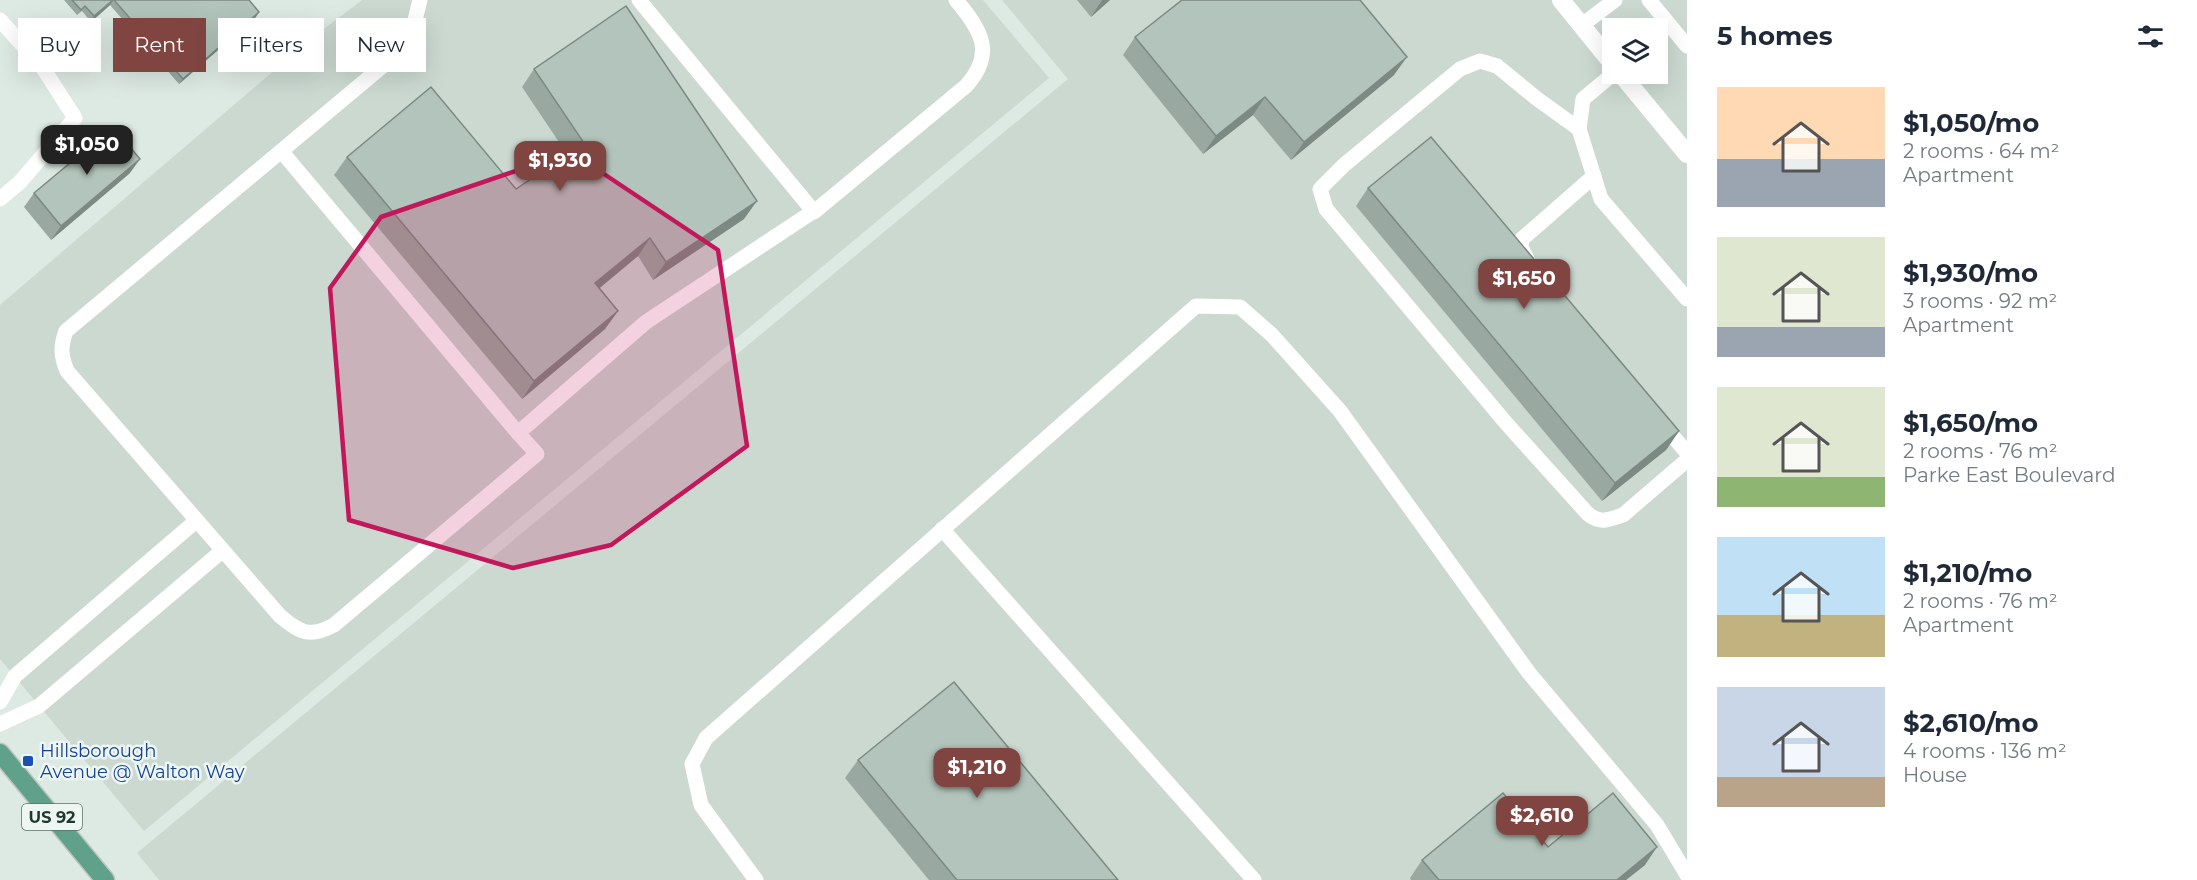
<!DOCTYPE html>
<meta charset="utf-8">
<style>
:root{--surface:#fff;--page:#f2f2f3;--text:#1f2937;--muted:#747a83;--accent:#804541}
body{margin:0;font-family:Montserrat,sans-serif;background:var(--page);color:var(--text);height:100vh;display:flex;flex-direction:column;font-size:22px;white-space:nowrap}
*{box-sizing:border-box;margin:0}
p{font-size:20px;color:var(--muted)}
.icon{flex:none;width:33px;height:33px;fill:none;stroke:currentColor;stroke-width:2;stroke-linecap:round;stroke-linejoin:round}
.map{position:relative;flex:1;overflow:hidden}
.details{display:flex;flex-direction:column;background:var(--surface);width:510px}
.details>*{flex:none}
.guide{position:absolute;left:18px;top:18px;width:570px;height:54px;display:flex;gap:12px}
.controls{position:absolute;left:1602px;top:18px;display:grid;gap:12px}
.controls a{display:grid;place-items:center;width:66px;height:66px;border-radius:0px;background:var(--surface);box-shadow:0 6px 24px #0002;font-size:30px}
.price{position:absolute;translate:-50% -51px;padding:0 14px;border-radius:12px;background:var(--accent);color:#fff;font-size:20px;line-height:39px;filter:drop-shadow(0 2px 3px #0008)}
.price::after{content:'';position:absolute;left:50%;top:36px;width:18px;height:14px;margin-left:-9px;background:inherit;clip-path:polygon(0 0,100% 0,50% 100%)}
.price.current{background:#222;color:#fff}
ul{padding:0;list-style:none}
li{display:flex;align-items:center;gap:18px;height:150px;padding:0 30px}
li span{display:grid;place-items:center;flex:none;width:168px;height:120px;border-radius:0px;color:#555}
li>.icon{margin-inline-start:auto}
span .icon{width:72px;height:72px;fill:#fffc;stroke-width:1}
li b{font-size:26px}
h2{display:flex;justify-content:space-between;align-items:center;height:72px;padding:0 30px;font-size:26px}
.chip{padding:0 21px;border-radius:0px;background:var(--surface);box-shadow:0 6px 24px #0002;font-size:21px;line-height:54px}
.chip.current{background:var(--accent);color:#fff}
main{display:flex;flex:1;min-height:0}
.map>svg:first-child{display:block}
.built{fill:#cbd9d1;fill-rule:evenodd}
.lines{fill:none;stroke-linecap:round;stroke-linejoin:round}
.primary-casing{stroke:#bcc4c1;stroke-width:21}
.lane{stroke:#fff;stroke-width:15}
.street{stroke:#fff;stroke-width:18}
.primary{stroke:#5fa18a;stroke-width:18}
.wall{fill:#99a9a1}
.shaded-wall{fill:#7d8983}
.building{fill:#b2c4bb;stroke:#7d8983;stroke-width:1.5}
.marked{fill:#c2185b;fill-opacity:0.2;stroke:#c2185b;stroke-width:4.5;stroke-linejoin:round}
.transit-dot{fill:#1a4fb4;stroke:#edf6f1;stroke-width:2}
.labels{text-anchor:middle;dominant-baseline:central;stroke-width:5;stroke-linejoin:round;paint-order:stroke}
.shield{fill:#edf6f1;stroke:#5c7269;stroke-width:1.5}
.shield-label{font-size:16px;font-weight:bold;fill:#1e392f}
.transit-label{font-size:18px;fill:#164399;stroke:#edf6f1;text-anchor:start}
</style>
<main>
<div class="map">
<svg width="1687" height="880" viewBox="0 0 1687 880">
<rect width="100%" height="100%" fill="#dde9e3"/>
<!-- built -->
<g class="built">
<path d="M362,0H983L1049,78L144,831L0,659V305L312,38Z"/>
<path d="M1002,0H1687V880H159L137,853L1068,79ZM1612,28H1658V74H1612Z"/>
</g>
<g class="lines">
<!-- primary casing -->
<g class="primary-casing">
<path id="primary" d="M0,753L105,880"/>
</g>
<!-- lane -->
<g class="lane">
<path d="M420,0L409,44L66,331C60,347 61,356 67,371L280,616C300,633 310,638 334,625L537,454L518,433"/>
<path d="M639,0L814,212L966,86C996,53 981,30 956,0"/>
<path d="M1649,0L1687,46"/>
<path d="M0,20L43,68L75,118L20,182L0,199"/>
<path d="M1582,25L1615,0"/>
<path d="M1613,74L1583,99L1579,129L1601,199L1687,299"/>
<path d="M1579,129L1536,98L1497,66L1480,61L1460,69L1344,165L1320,189L1326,209L1332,216L1506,423L1588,514C1601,524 1608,520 1623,515L1687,460"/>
<path d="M282,152L518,433L646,322L814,211"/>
<path d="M1528,261L1521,247L1522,239L1594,176"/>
<path d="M1662,423L1687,453"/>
<path d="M942,529L1254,880"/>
<path d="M0,702L15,676L196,521"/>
<path d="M0,724L39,706L222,551"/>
<path d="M756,880L701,805L692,764L706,738L1196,306L1240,307L1272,335L1340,411L1529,673L1657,825L1687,875"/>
</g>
<!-- street -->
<g class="street">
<path d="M1561,0L1612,63"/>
<path d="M1621,74L1687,154"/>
</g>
<!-- primary -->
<use href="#primary" class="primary"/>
</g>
<!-- wall -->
<g class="wall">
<path d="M64,0H249L256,17L179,84L110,5L91,22L82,11L77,15Z"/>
<path d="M1077,0H1110L1091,17Z"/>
<path d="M1135,37L1394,75L1291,160L1253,115L1203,154L1123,55Z"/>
<path d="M534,69L744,219L653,280L638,256L599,288L618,311L605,329L522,399L334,175L347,157L516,189L567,154L522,87Z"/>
<path d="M130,173L51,240L24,207L34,193Z"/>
<path d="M1368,188L1679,431L1666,450L1602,501L1356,206Z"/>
<path d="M858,760L1118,880H929L845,778Z"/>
<path d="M1548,847L1645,865L1626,880H1411L1410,878L1422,860Z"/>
</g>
<!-- shaded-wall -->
<g class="shaded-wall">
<path d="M113,0L110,5L91,22L94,16Z"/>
<path d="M1102,0H1110L1091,17Z"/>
<path d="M259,12L256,17L179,84L183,79Z"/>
<path d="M1407,57L1394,75L1291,160L1304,142Z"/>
<path d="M1265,97L1253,115L1203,154L1216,136Z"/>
<path d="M140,159L130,173L51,240L61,226Z"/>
<path d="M757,201L744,219L653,280L666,262Z"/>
<path d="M650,238L638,256L583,302L595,283Z"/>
<path d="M618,311L605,329L522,399L534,381Z"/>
<path d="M1679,431L1666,450L1602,501L1615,483Z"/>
<path d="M1657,847L1645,865L1626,880H1617Z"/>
</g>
<!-- building -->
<g class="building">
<path d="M72,0H113L94,16L85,6L81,10Z"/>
<path d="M114,0H249L259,12L183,79Z"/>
<path d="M1182,0H1360L1407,57L1304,142L1265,97L1216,136L1135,37Z"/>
<path d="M626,6L757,201L666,262L650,238L595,283L618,311L534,381L347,157L431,87L516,189L584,143L534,69Z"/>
<path d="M113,127L140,159L61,226L34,193Z"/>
<path d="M1431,137L1679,431L1615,483L1368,188Z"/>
<path d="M954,682L1118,880H957L858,760Z"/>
<path d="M1503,793L1548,847L1613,793L1657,847L1617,880H1439L1422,860Z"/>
</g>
<!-- marked area -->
<path class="marked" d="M571,152L718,250L747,446L611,545L513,568L349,520L330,288L381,217Z"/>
<!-- markers -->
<rect class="transit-dot" x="22" y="755" width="12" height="12" rx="3"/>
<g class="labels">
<!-- shield labels -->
<rect class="shield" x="22" y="804" width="60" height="26" rx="4.5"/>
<g class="shield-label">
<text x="52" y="817">US 92</text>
</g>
<!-- transit labels -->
<g class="transit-label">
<text x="40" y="751">Hillsborough<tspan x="40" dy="21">Avenue @ Walton Way</tspan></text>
</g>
</g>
</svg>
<div class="controls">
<a><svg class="icon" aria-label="layers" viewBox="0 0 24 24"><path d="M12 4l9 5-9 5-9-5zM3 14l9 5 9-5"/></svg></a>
</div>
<b class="price current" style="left:87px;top:176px">$1,050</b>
<b class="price" style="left:560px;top:192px">$1,930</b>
<b class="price" style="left:1524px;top:310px">$1,650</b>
<b class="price" style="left:977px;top:799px">$1,210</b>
<b class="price" style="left:1542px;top:847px">$2,610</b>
<div class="guide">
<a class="chip">Buy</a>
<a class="chip current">Rent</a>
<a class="chip">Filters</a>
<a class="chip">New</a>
</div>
</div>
<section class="details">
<h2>5 homes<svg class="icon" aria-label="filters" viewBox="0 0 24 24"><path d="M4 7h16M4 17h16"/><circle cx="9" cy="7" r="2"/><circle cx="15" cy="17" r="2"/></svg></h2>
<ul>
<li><span style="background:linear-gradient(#ffd9b3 60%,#9aa5b1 0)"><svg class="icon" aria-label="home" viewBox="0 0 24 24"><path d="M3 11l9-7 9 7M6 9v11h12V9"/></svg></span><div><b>$1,050/mo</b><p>2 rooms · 64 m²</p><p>Apartment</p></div></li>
<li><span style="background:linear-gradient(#dfe7d0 75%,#9aa5b1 0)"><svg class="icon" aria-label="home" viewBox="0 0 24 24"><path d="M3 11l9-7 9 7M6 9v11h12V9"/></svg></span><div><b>$1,930/mo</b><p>3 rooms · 92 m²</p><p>Apartment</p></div></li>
<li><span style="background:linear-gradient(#dfe7d0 75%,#8fb573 0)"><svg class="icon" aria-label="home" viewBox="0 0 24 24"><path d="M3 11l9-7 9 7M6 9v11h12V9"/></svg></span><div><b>$1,650/mo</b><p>2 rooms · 76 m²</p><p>Parke East Boulevard</p></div></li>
<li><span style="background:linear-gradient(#bfe0f5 65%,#c2b280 0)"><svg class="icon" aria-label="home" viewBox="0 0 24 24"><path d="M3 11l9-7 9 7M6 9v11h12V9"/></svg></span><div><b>$1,210/mo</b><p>2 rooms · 76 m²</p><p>Apartment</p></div></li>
<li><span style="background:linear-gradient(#c9d6e8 75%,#b9a48a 0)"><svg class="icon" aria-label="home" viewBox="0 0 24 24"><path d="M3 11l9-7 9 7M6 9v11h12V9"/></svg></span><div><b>$2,610/mo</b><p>4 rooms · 136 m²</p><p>House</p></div></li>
</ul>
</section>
</main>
